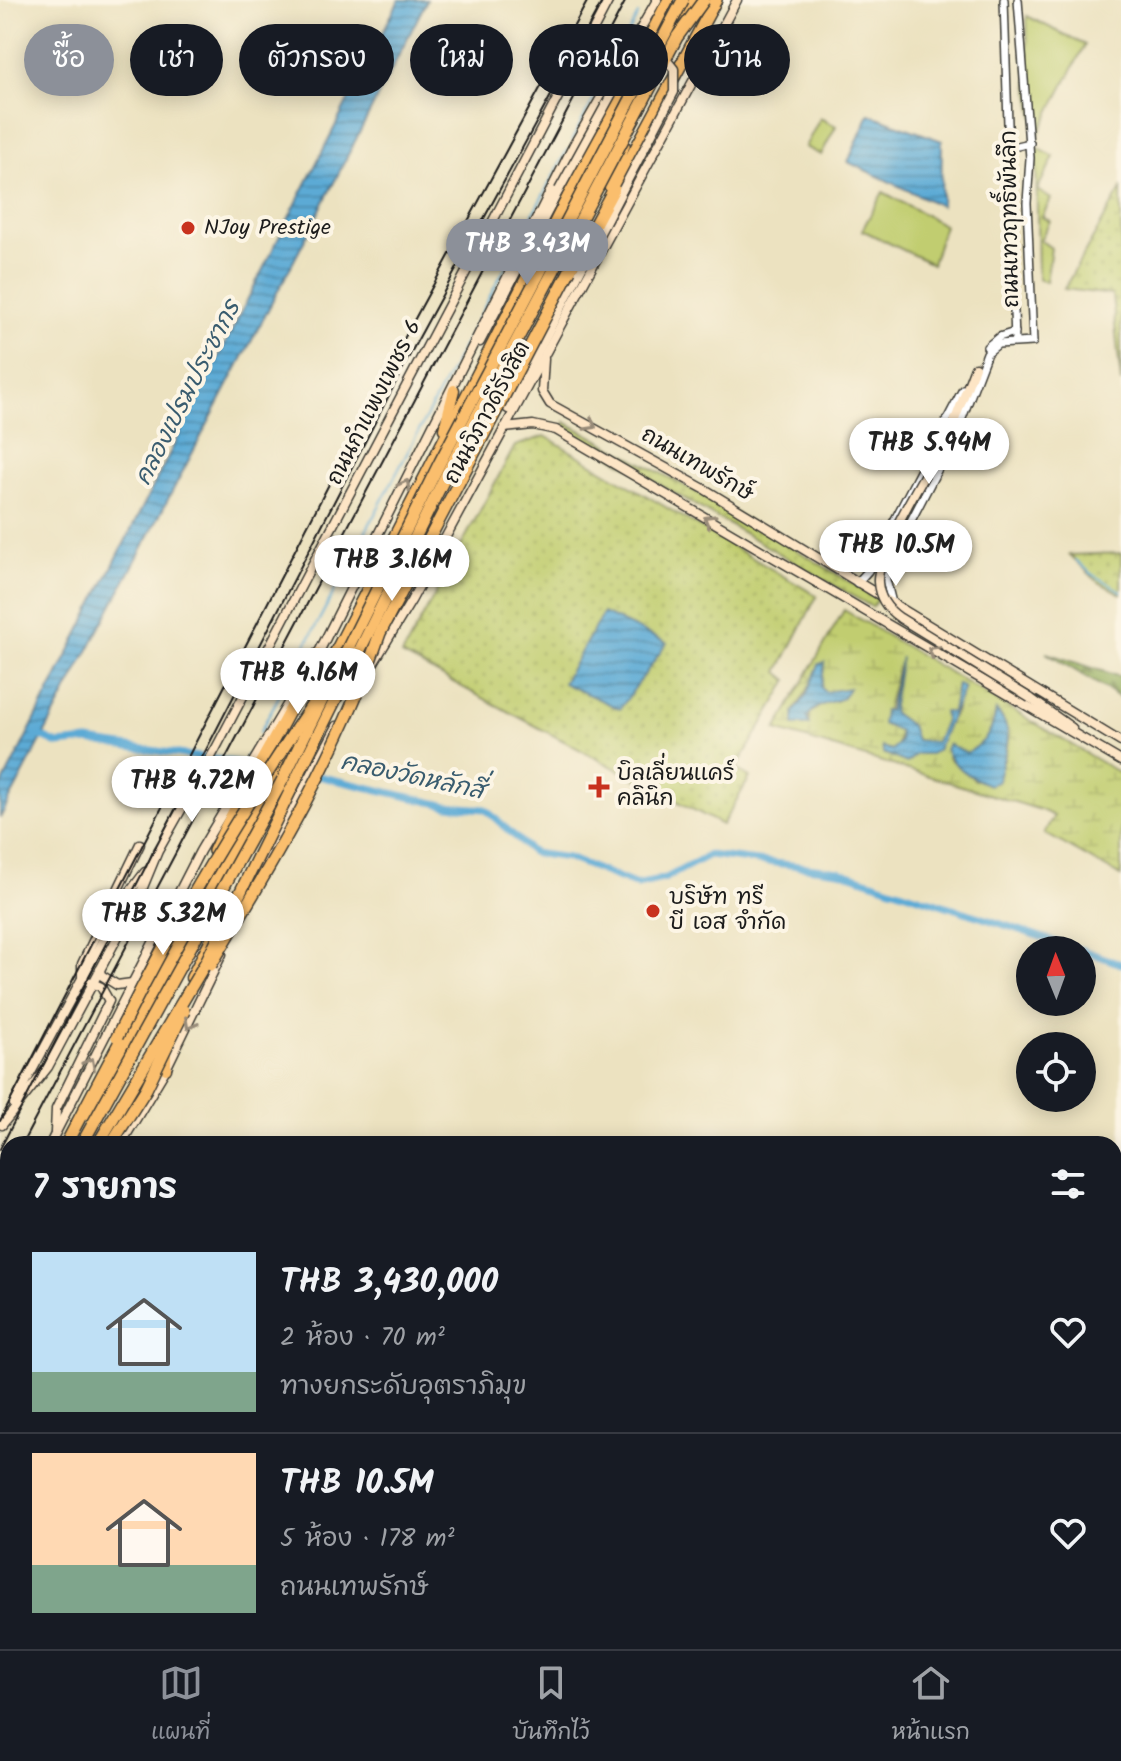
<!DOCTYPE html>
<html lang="th">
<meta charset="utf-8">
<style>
:root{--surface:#171b24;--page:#242831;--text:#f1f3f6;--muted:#9ea1a6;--line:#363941;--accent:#8c9099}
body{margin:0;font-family:Kalam,"Playpen Sans Thai",sans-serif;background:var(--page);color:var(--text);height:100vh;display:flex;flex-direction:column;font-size:30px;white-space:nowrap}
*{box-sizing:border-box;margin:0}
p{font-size:26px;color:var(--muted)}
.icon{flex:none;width:44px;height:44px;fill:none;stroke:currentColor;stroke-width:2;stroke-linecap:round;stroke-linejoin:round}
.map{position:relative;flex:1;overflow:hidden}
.sheet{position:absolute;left:0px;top:1136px;width:1122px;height:514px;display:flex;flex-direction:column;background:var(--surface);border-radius:24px 24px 0 0;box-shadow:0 4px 20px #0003}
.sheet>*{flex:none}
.guide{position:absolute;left:24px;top:24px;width:1074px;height:72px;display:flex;gap:16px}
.needle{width:52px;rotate:359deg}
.buttons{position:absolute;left:1016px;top:936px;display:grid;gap:16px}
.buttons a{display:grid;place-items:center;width:80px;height:80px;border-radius:50%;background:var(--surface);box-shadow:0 4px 20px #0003;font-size:40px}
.price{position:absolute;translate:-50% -68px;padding:0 18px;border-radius:28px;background:#fff;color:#222;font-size:26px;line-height:52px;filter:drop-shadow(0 2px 4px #0008)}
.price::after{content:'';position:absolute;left:50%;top:48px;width:24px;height:18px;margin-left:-12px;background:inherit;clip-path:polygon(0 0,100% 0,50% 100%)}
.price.selected{background:var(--accent);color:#fff}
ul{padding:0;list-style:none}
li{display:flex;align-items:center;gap:24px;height:200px;padding:0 32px}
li+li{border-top:2px solid var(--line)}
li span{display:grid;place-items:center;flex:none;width:224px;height:160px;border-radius:0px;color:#555}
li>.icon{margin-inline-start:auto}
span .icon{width:96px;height:96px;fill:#fffc;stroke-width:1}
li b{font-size:34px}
h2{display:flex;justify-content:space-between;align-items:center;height:96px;padding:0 32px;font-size:34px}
.pill{padding:0 28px;border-radius:36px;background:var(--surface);box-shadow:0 4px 20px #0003;font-size:28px;line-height:72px}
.pill.selected{background:var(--accent);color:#fff}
.tab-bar{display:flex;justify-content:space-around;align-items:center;height:112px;border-top:2px solid var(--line);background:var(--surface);font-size:22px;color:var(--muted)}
.tab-bar a{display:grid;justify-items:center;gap:4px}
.tab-bar .selected{color:var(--accent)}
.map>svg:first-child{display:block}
.grass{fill:url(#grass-dots);stroke:#6e7446;stroke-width:2}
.forest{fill:url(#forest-firs);stroke:#5a663f;stroke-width:2}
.wetland{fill:url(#wetland-marsh);stroke:#6e7446;stroke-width:2;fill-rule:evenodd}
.garden{fill:#c1cd6f;stroke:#6e7446;stroke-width:2}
.water{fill:url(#water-rules);stroke:#3c6378;stroke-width:2}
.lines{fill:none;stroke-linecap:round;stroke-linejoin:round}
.stream{stroke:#5caad5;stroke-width:2}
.canal{stroke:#5caad5;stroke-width:7}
.tertiary-casing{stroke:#3b3a35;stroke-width:10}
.secondary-casing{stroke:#3b3a35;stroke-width:11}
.primary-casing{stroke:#3b3a35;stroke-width:12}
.trunk-casing{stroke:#3b3a35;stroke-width:13}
.motorway-casing{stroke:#3b3a35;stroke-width:14}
.tertiary{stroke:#fff;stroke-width:7}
.secondary{stroke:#fde5c5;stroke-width:8}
.primary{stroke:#fabe6d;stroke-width:9}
.trunk{stroke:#fabe6d;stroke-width:10}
.motorway{stroke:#fabe6d;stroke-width:11}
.rail{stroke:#1c1c1c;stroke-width:2}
.secondary-bridge-casing{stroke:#3b3a35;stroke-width:11;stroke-linecap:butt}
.motorway-bridge-casing{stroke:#3b3a35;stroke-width:14;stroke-linecap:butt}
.secondary-bridge{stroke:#fde5c5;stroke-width:8}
.motorway-bridge{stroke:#fabe6d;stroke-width:11}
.oneway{stroke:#988b79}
.poi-dot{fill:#c8321e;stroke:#fcf5e5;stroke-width:3}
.labels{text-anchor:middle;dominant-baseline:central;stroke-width:8;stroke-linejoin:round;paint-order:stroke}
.street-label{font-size:22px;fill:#1c1c1c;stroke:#fcf5e5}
.poi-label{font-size:22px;fill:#1c1c1c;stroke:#fcf5e5;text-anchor:start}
.water-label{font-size:24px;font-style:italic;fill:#395c6f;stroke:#fcf5e5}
</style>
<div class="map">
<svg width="1121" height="1649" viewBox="0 0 1121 1649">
<defs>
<pattern id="grass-dots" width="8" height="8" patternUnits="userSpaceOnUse" patternTransform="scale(2)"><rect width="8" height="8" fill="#c1cd6f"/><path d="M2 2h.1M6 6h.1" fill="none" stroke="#a5af60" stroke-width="1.8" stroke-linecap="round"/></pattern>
<pattern id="forest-firs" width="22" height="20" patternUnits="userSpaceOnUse" patternTransform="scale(2)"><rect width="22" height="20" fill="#98b062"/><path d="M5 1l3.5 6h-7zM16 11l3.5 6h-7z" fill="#7b8e50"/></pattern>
<pattern id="wetland-marsh" width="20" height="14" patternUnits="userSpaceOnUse" patternTransform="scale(2)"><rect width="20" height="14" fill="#c1cd6f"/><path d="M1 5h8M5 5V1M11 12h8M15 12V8" fill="none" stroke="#a5af60"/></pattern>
<pattern id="water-rules" width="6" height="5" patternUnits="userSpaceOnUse" patternTransform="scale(2)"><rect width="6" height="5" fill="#5caad5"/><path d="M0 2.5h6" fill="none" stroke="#4b8aac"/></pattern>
</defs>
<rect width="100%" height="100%" fill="#fcf5e5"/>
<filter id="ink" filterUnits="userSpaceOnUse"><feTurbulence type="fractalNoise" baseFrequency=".0125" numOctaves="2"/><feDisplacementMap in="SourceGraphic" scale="16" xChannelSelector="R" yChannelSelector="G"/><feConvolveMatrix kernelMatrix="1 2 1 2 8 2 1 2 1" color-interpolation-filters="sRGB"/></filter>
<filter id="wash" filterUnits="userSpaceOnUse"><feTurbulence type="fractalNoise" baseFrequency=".006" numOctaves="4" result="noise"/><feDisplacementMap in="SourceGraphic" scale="32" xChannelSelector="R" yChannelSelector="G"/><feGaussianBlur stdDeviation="1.8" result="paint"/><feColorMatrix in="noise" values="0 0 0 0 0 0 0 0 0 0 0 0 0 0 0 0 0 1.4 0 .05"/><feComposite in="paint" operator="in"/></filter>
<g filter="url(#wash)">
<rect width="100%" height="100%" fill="#ece2c0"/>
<!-- grass -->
<g class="grass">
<path d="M1121,189V383L1112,295L1064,289Z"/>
<path d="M565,422L732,511L878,599L872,607L565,430Z"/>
<path d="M545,436L817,596L778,672L788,680L736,769L750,777L722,825L402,655L515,446Z"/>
<path d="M1121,553V594L1097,581L1070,555Z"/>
</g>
<!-- forest -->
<g class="forest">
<path d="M1046,653L1121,677V698Z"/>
<path d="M934,1642L995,1645L1007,1642L1006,1649H926Z"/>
</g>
<!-- wetland -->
<path class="wetland" d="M844,610L1121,774V876L1044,833L1054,816L1041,810L776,730ZM824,663L821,687L825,693L847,689L836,701H827L810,713L808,725H802L794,712ZM898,666L892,712L911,726L916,740L936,743L952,712L957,685L956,711L942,734L937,750L916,754H884L897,747L899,731L883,724ZM996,711C1013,727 1009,749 1000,769L975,780L948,758L956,750L967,753C986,743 992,732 996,711Z"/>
<!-- garden -->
<g class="garden">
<path d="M1027,16L1085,45L1037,137L1028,82Z"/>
<path d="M820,118L836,126L821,155L805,147Z"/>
<path d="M1036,147L1054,157L1037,190L1051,199L1042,217L1050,221L1040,240L1051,248L1046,282L1038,279Z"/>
<path d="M883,192L944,225L932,264L862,230Z"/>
</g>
<!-- water -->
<g class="water">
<path d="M399,0H427L300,249L0,818V789Z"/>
<path d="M869,114L942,141L941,206L848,162Z"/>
<path d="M603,613L667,643L620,709L563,683Z"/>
<path d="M901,657L892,712L911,726L916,740L936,742L945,720L944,712H952L957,684L964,688L937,750L930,754H916L907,763L883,753L882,747L892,750L900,741L899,731L882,724L884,710L889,711Z"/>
<path d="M825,662L821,687L825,692L849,688L843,698C829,703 817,704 807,717L809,725H794V712L806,696L819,664Z"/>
<path d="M996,710C1019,736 1002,752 998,781L989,785C973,779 952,766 945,749L948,744L967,753C986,742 993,731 996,710Z"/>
</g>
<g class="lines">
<!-- stream -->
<g class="stream">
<path d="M572,140L638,15"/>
<path d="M1076,560L1092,574L1121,591"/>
<path d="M260,732L567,150"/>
<path d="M242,765L247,755"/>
</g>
<!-- canal -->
<g class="canal">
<path d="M36,734L58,744L88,741L254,765"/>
<path d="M318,776L448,806L485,809L533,853L568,858L637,885L666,878L709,855L839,871L1081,950"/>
<path d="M1082,950L1121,964"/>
</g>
</g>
</g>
<g filter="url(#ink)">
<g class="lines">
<!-- tertiary casing -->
<g class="tertiary-casing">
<g id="tertiary">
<path d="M1004,0L1015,342"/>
<path d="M1009,148L1030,143"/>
<path d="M987,347L999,337L1015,332"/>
<path d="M857,583L868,571L963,389"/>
<path d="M892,603L886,580L887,567L956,434L987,353L998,344L1033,342L1027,203L1030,158L1018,0"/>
</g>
</g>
<!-- secondary casing -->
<g class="secondary-casing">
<g id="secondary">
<path d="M480,342L559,190"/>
<path d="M544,359L542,391L550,404L706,490L1121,742"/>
<path d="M508,409L623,189"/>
<path d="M953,425L975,367"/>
<path d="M504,428L533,425L556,430L1121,761"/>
<path d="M317,656L573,146L657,0"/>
<path d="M370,669L411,601L737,0"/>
<path d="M1030,698L1072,728"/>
<path d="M248,894L337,726"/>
<path d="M100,970L101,975L117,985L132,983"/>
<path d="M82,977V964L140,844"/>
<path d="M14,1104L126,897L145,872"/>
<path d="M2,1125L48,1067L139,897L158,851L216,748L609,0"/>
<path d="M55,1132L56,1109L109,1001L101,987L88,981"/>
<path d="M50,1144L200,851L297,688"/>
<path d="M121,1144L166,1069L222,954"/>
<path d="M0,1248L8,1232"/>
<path d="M0,1363L8,1348"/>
</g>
</g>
<!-- primary casing -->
<g class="primary-casing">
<g id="primary">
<path d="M0,1504L8,1508"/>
<path d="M0,1516L8,1520"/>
<path d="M0,1526L8,1530"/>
<path d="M0,1536L8,1541"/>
<path d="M191,1642L204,1649"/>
<path d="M208,1642L220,1649"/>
<path d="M225,1642L238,1649"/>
<path d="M242,1642L252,1649"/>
</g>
</g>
<!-- trunk casing -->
<g class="trunk-casing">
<g id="trunk">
<path d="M444,429L454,390"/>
<path d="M311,699L668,0"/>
<path d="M191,978L231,899"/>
<path d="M166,1049V1069"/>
<path d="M88,1114L285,753"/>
<path d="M0,1275L8,1261"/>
<path d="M0,1323L8,1309"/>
</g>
</g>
<!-- motorway casing -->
<g class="motorway-casing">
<g id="motorway">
<path d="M685,21L695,0"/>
<path d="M610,186L624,145"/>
<path d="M570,270L716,0"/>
<path d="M214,851C245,783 288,722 318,654"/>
<path d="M66,1144L185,918"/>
<path d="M1,1301L8,1275"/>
<path d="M0,1313L8,1298"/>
</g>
</g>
<!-- tertiary -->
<use href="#tertiary" class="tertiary"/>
<!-- secondary -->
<use href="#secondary" class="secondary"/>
<!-- primary -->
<use href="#primary" class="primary"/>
<!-- trunk -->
<use href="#trunk" class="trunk"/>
<!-- motorway -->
<use href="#motorway" class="motorway"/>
<!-- rail -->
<g class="rail">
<path d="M0,1121L405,337L588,0"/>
<path d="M22,1144L626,0"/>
<path d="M0,1149L416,343L603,0"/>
<path d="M0,1180L8,1165"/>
<path d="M0,1481L8,1485"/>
<path d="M247,1642L256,1649"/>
</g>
<!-- secondary-bridge casing -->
<g class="secondary-bridge-casing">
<g id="secondary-bridge">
<path d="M559,190L632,57L639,52H660L674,69V92L623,189"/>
<path d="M953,425C936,457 876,551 878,582C879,598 888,610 900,618L1030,698"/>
</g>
</g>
<!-- motorway-bridge casing -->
<g class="motorway-bridge-casing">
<g id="motorway-bridge">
<path d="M211,965C275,859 340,750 380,633L570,270"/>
<path d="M117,1037C177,915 244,806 320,693"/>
<path d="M82,1144L282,781L440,462L683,0"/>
<path d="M98,1144L206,962L452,463L677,37L704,0"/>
<path d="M111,1144L146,1089L184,1011"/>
</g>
</g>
<!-- secondary-bridge -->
<use href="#secondary-bridge" class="secondary-bridge"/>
<!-- motorway-bridge -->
<use href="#motorway-bridge" class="motorway-bridge"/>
</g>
<!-- one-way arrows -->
<defs><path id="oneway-chevron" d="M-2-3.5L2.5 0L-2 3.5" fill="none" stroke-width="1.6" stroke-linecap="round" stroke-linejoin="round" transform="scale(2)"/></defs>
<g class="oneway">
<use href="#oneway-chevron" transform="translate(591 425) rotate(29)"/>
<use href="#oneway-chevron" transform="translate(405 485) rotate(-63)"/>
<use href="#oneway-chevron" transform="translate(709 520) rotate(-150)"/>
<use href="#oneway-chevron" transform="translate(933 651) rotate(-150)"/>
<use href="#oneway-chevron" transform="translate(190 1024) rotate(118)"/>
<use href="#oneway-chevron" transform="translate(90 1063) rotate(-62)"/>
</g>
</g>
<!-- markers -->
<g class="poi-dot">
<circle cx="188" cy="228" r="8"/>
<path d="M595 775h8v8h8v8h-8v8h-8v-8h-8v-8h8z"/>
<circle cx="653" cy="911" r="8"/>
</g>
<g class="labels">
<!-- street labels -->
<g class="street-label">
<text transform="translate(1011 219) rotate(-91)">ถนนเทวฤทธิ์พันลึก</text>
<text transform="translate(375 403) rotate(-63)">ถนนกำแพงเพชร 6</text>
<text transform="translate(488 413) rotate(-62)">ถนนวิภาวดีรังสิต</text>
<text transform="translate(697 465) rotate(30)">ถนนเทพรักษ์</text>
</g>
<!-- poi labels -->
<g class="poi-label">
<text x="204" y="228">NJoy Prestige</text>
<text x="617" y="774">บิลเลี่ยนแคร์<tspan x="617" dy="25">คลินิก</tspan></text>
<text x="669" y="898">บริษัท ทรี<tspan x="669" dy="25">บี เอส จำกัด</tspan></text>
</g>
<!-- water labels -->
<g class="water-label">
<text transform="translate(188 393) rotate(-63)">คลองเปรมประชากร</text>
<text transform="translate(412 777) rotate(12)">คลองวัดหลักสี่</text>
</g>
</g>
</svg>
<div class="buttons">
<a><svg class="needle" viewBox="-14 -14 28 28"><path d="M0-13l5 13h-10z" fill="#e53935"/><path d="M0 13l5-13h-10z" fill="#9ea1a6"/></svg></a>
<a><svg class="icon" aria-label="locate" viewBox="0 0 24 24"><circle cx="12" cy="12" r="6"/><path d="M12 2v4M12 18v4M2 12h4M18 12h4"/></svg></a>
</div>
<b class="price selected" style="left:527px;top:287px">THB 3.43M</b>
<b class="price" style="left:929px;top:486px">THB 5.94M</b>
<b class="price" style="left:896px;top:588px">THB 10.5M</b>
<b class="price" style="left:392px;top:603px">THB 3.16M</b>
<b class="price" style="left:298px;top:716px">THB 4.16M</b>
<b class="price" style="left:192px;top:824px">THB 4.72M</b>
<b class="price" style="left:163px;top:957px">THB 5.32M</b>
<div class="guide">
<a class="pill selected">ซื้อ</a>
<a class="pill">เช่า</a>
<a class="pill">ตัวกรอง</a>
<a class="pill">ใหม่</a>
<a class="pill">คอนโด</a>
<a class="pill">บ้าน</a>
</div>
<section class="sheet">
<h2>7 รายการ<svg class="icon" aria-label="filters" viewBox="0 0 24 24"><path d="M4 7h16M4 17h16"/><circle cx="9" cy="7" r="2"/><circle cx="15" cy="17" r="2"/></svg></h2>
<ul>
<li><span style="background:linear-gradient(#bfe0f5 75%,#7fa58c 0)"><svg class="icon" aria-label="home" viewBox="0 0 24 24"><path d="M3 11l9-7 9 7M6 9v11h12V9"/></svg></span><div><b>THB 3,430,000</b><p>2 ห้อง · 70 m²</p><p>ทางยกระดับอุตราภิมุข</p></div><svg class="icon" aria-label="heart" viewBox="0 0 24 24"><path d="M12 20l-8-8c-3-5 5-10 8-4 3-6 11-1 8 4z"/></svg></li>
<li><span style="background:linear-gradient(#ffd9b3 70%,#7fa58c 0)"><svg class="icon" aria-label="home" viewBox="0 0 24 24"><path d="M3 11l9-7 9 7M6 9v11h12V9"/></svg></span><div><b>THB 10.5M</b><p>5 ห้อง · 178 m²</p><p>ถนนเทพรักษ์</p></div><svg class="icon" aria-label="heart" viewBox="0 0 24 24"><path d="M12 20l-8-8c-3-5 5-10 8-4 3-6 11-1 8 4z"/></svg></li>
</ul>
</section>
</div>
<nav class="tab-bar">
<a class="selected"><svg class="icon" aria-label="map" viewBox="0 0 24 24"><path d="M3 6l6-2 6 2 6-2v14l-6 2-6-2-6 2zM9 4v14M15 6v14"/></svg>แผนที่</a>
<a><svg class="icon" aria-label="saved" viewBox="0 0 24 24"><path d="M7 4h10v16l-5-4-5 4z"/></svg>บันทึกไว้</a>
<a><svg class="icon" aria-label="home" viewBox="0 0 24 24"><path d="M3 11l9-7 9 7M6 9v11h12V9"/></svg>หน้าแรก</a>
</nav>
